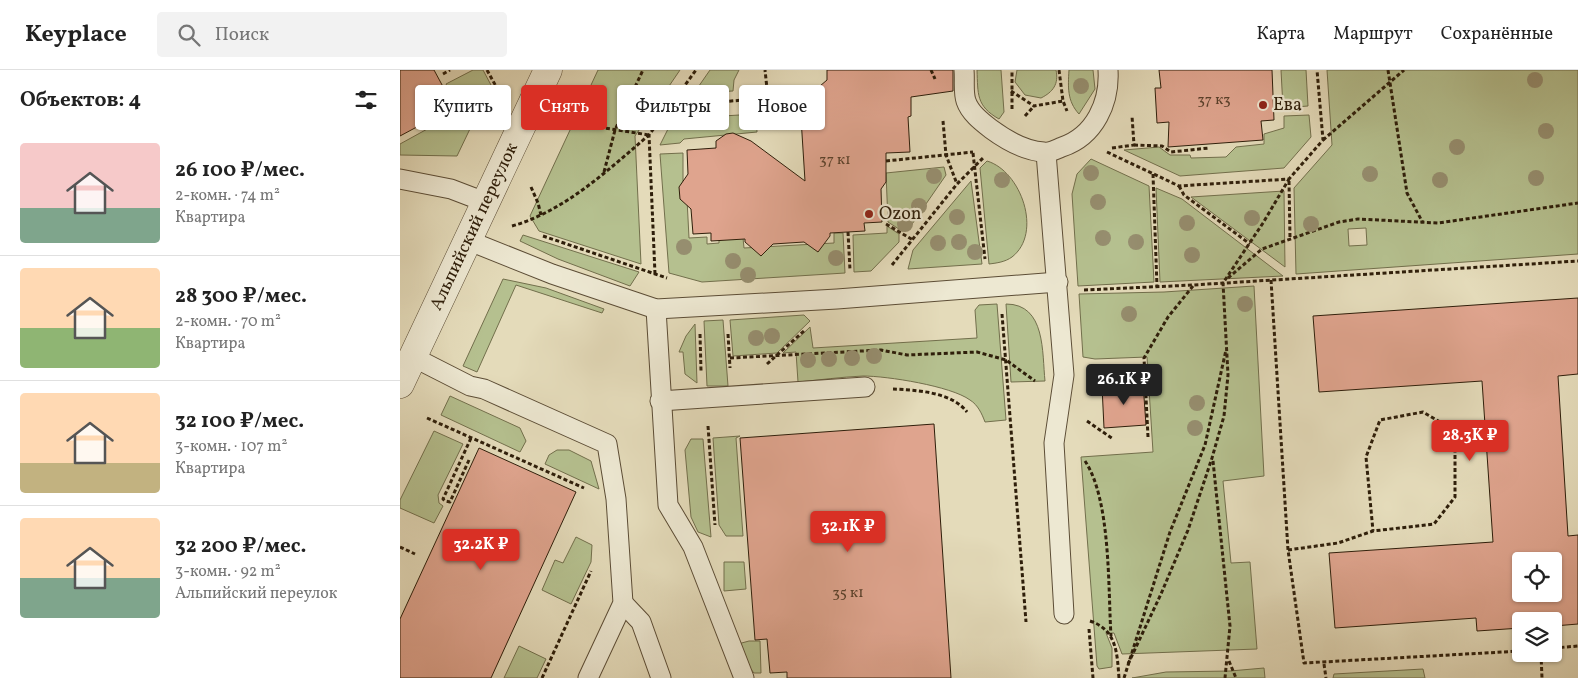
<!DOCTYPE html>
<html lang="ru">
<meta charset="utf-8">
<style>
:root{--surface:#fff;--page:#f2f2f2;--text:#222;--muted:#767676;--line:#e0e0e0;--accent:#d93025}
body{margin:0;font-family:Vollkorn,serif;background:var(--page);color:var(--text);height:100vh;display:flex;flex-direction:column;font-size:19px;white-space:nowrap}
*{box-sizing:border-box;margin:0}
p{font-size:16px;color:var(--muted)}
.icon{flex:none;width:28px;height:28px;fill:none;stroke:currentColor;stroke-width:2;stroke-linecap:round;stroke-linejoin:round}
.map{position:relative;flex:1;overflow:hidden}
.panel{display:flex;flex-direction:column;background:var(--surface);width:400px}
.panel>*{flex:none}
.top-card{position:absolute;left:15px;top:15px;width:475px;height:45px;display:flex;gap:10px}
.controls{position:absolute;left:1112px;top:482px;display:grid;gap:10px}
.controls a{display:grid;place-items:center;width:50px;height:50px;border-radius:5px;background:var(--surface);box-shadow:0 1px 4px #0004;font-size:25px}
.price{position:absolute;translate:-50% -42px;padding:0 11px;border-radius:5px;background:var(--accent);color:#fff;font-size:16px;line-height:32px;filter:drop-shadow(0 1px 2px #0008)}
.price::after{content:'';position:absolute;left:50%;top:30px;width:15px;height:11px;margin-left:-8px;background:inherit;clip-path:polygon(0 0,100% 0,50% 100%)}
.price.on{background:#222;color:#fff}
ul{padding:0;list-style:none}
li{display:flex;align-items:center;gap:15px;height:125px;padding:0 20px}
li+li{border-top:1px solid var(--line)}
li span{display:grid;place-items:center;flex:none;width:140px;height:100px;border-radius:5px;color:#555}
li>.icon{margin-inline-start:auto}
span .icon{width:60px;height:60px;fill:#fffc;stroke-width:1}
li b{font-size:21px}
h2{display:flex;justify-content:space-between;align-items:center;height:60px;padding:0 20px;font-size:21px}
.tag{padding:0 18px;border-radius:5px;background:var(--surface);box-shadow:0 1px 4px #0004;font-size:18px;line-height:45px}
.tag.on{background:var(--accent);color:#fff}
header{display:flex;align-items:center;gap:30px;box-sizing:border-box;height:70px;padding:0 25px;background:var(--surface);border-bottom:1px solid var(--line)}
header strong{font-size:24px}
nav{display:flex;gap:28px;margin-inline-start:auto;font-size:18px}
.search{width:350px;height:45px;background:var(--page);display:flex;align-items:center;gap:12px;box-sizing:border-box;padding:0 18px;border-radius:5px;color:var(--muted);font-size:19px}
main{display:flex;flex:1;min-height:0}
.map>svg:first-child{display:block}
.green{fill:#b5c08f;stroke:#726f4c;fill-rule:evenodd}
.building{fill:#dfa48e;stroke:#2e1e0a;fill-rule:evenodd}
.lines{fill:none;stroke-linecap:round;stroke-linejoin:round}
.lane-casing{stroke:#5c4d36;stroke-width:21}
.street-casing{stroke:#5c4d36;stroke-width:29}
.path{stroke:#2e1e0a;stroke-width:3;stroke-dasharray:4 2.5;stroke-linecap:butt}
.lane{stroke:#ede8d2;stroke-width:19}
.street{stroke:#ede8d2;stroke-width:28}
.tree{fill:#968e6f}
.poi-dot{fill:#8f2418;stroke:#ede8d2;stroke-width:2}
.labels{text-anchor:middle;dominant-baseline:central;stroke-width:4.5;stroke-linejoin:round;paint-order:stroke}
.number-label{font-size:15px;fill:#5a402b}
.poi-label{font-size:18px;fill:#2e1e0a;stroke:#ede8d2;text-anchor:start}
.street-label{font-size:18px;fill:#2e1e0a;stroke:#ede8d2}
</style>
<header>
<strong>Keyplace</strong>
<div class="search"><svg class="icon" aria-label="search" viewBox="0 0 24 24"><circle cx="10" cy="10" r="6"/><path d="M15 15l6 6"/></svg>Поиск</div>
<nav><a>Карта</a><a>Маршрут</a><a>Сохранённые</a></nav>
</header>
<main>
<section class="panel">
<h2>Объектов: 4<svg class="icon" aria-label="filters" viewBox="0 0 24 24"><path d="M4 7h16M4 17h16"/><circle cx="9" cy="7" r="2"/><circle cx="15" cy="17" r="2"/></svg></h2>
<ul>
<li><span style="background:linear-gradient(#f6c9c9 65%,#7fa58c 0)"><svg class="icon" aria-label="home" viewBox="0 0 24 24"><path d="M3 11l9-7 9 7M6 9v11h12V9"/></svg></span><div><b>26 100 ₽/мес.</b><p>2-комн. · 74 m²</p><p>Квартира</p></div></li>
<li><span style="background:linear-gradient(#ffd9b3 60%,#8fb573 0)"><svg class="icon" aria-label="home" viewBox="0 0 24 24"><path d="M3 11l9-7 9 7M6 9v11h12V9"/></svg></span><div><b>28 300 ₽/мес.</b><p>2-комн. · 70 m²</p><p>Квартира</p></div></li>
<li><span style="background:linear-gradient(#ffd9b3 70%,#c2b280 0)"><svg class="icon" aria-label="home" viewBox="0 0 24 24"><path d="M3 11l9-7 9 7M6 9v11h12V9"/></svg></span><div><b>32 100 ₽/мес.</b><p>3-комн. · 107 m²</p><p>Квартира</p></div></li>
<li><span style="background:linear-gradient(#ffd9b3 60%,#7fa58c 0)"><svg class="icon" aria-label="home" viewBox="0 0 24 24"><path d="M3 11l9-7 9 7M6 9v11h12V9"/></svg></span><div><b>32 200 ₽/мес.</b><p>3-комн. · 92 m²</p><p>Альпийский переулок</p></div></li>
</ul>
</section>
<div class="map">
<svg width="1178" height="608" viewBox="0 0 1178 608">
<rect width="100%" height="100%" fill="#e4dbba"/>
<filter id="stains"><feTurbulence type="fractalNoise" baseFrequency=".004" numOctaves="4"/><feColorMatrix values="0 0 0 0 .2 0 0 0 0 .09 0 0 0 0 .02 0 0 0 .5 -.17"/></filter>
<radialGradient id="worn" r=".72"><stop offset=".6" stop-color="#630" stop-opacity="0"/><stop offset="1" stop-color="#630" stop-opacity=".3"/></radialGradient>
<!-- green -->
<g class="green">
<path d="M73,0H83L91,15L57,86L0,85V74L60,41L46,14Z"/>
<path d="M198,0H280L235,66L241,194L139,161L130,146Z"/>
<path d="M310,0H339L334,10L333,21L294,23Z"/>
<path d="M577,0H601L604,42L599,49C576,36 578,24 577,0Z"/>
<path d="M617,0H656C659,14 653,22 641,28L625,25L615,12Z"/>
<path d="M669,0H693L695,19L679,44C667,31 668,17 669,0Z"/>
<path d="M881,0H906L908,36L883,38Z"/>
<path d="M927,0H1178V184L896,204L894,118L932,75ZM966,158L967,175L949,176L948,159Z"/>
<path d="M356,44L357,62L284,69L280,73L260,75L273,49Z"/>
<path d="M909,45L911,67L884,98L780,106L724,80L759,77L770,85H790L791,88L826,87L836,77L864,74V64L884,58V46Z"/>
<path d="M283,83V129H287L289,168L307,167V174L319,173V169L343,168L344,178L434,173V163H443L445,203L302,212L269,203L260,84Z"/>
<path d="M691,89L749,116L754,212L678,216L672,124L677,104Z"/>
<path d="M587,91C621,101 643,163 612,187C605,192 597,193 589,194L580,98Z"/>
<path d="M544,97L546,105L508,160L502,161L488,152L486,103Z"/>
<path d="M571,111L582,194L508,199L513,180Z"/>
<path d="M756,118L782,129L883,206L760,212Z"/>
<path d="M884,121L885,197L791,127Z"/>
<path d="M487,156L499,164V172L471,201L454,202L453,165L487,163Z"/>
<path d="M123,165L239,202L230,216L158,189L120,171Z"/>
<path d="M103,209L146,218L204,239L202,243L116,215L77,302L63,296Z"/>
<path d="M854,216L864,406L823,411L831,493L850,492L857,579L722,584L714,563H706L712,578V597L699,599L697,596L681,387L753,382L747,287L695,289L683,287L679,224L764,222Z"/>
<path d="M597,234L606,350L585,352C582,344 578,335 570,330C551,316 487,306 463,306C441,307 419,310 398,312L396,282L383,283L410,257L413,278L577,268L575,240L579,235Z"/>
<path d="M606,234C646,234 642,283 645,311L611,312Z"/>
<path d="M404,245L410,251L377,283L333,286L330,250Z"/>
<path d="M323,250L328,316H307L304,251Z"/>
<path d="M295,254L297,313L285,304L283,282H279L286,266Z"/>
<path d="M50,326L120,358L126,371L120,382L41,345Z"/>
<path d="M34,361L63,374L38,425L39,433L43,436L34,453L0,438V430Z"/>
<path d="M340,366L336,368L343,466H326L319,455L313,368Z"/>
<path d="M291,369H303L311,467L298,462L291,447L285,380Z"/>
<path d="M157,380H169L191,391L199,419L145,394L149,385Z"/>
<path d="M176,467L192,475L191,492L171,534L142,520L155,490L163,493Z"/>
<path d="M324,492H344L346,519L324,521Z"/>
<path d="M349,571H360L361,603H354L344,591L338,574Z"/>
<path d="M119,576L146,589L137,608H104Z"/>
<path d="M864,598L865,608H732L766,602L830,601Z"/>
<path d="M1023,599L1025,608H933L934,604Z"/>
</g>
<!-- building -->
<g class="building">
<path d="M0,0H34L54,37L0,66Z"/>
<path d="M427,0H553V21L511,27V46L508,47L510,82L486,83V112L481,119L482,152L464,153L465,161L430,163V166L418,182L404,172L373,174L361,186L345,172V169L311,171V163L293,164L291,139L280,129L279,117L288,104L287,80L316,78V71L326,64L333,63L351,71L405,111L401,48L406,38L413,37V22L427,10Z"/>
<path d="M759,0H872L874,50L861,51L863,70L768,77L769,52L757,53L755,18H761Z"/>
<path d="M1178,228V304L1158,306L1168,466L1178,465V554L1154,556V551H1121V558L1077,561L1076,548L935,558L929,483L1093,472L1082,311L919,322L913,246ZM1121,491H1154V524H1121Z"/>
<path d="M743,313L746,355L704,358L702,316Z"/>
<path d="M534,354L551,608H387V602L370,603L367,569L355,570L340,368Z"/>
<path d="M79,378L176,422L91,608H0V549Z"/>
</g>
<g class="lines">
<!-- lane casing -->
<g class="lane-casing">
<g id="lane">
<path d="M564,0C565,9 563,22 566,31C570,43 582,52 591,59C606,70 625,81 644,82C650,83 657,79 662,77C695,66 710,32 708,0"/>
<path d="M646,83L664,305L654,373L664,544"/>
<path d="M0,109L51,119L85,132"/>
<path d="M67,170L152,204L256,239L437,229L658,212"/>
<path d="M256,239L268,435L293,477L344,608"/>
<path d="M13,287L70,316L84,319L207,374L216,429L223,533L188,608"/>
<path d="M260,331L465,317"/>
<path d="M223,533L241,552L261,608"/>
</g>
</g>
<!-- street casing -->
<g class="street-casing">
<g id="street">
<path id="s1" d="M0,314L148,0"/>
</g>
</g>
<!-- path -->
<g class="path">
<path d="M87,0L98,20"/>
<path d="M531,0L535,9"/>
<path d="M659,0L663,31L667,41"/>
<path d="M988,0L1007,123L1023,153"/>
<path d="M43,4L50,0"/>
<path d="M611,21L634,36L663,31"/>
<path d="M271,36L368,28L365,0"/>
<path d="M612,39V0"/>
<path d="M625,46L634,36"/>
<path d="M161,51L249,65"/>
<path d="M543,51L546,85L557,114"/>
<path d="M923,70L1004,0"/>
<path d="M734,75L762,76L771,82L809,78"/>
<path d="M712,78L734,75L732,46"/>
<path d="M707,82L779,116L889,109L923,70L917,0"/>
<path d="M573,83L585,189"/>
<path d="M486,91L573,82"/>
<path d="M204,102L215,60L243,0"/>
<path d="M753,104L757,217"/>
<path d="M889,111L890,168"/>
<path d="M779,116L784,125L850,174"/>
<path d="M131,117L138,133L141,145"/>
<path d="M486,154L513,170"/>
<path d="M112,156C165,141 208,100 249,65"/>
<path d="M448,162L450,200"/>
<path d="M143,166L267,208"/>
<path d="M492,195L557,114L584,87"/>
<path d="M255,204L249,65L296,0"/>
<path d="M828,208L862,179L939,152L958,149L1038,153L1178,133"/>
<path d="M871,210L888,480L904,593L1121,581"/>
<path d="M684,220L793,215L1178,191"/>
<path d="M602,244L626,552"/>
<path d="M300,264L301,301"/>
<path d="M328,264L330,298"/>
<path d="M330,288L481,280L507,285L577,282L606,290L635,311"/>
<path d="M367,294L405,260"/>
<path d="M493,319C516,320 552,322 567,342"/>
<path d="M27,348L184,418"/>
<path d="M687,351L713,369"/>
<path d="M308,356L315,455"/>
<path d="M748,367L744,288L768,247L793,216"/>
<path d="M69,390L50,432L45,431L43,429L71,368"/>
<path d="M685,391C711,430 708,518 711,566"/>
<path d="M813,391L830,556L825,608"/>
<path d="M0,477L15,484"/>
<path d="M888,480L938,473L973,461L1034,454L1055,427V361L1023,342L980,350L966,387L973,461"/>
<path d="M690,551C717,560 717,583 719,608"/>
<path d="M689,559L693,608"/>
<path d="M1154,578L1178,576"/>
<path d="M1141,584L1142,608"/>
<path d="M829,591L836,608"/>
<path d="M728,594L761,524L788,460L812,388L824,346L828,305L823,213L863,153L889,109"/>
<path d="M924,594L926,608"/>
<path d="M142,608L191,501"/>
<path d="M724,608L770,462L805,375L826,280"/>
</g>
<!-- lane -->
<use href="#lane" class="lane"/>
<!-- street -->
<use href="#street" class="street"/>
</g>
<!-- trees -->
<g class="tree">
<circle cx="1135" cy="10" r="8"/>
<circle cx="681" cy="16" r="8"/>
<circle cx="1146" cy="61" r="8"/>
<circle cx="1057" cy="77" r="8"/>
<circle cx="691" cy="103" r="8"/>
<circle cx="970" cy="104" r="8"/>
<circle cx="534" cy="106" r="8"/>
<circle cx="1136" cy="108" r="8"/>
<circle cx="602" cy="110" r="8"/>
<circle cx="1040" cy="110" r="8"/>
<circle cx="698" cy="132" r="8"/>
<circle cx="519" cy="136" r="8"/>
<circle cx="557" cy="147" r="8"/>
<circle cx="852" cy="148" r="8"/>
<circle cx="787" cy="153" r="8"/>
<circle cx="505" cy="154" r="8"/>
<circle cx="911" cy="154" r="8"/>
<circle cx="703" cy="168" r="8"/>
<circle cx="559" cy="172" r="8"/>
<circle cx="736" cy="172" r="8"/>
<circle cx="538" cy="173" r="8"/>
<circle cx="284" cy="177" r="8"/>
<circle cx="575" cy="182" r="8"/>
<circle cx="792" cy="185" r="8"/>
<circle cx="436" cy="188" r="8"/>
<circle cx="333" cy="191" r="8"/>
<circle cx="348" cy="205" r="8"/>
<circle cx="845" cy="234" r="8"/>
<circle cx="729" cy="244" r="8"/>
<circle cx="372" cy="266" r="8"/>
<circle cx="356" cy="268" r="8"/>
<circle cx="474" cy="286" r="8"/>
<circle cx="452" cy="288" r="8"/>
<circle cx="429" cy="289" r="8"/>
<circle cx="408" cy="290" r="8"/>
<circle cx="797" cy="333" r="8"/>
<circle cx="795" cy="358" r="8"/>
</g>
<!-- markers -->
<g class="poi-dot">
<circle cx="863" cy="35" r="5"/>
<circle cx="469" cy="144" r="5"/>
</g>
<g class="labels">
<!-- number labels -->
<g class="number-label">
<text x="814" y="30">37 к3</text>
<text x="435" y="90">37 к1</text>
<text x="448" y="523">35 к1</text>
</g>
<!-- poi labels -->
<g class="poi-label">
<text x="873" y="35">Ева</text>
<text x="479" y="144">Ozon</text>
</g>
<!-- street labels -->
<g class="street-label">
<text stroke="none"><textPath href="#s1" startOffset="174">Альпийский переулок</textPath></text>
</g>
</g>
<rect width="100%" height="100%" filter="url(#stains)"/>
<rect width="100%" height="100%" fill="url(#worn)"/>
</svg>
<div class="controls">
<a><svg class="icon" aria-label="locate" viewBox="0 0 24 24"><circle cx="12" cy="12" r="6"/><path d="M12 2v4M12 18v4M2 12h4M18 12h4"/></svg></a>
<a><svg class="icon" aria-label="layers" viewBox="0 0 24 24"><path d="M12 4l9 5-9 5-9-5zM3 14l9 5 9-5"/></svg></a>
</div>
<b class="price on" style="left:724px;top:336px">26.1K ₽</b>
<b class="price" style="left:1070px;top:392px">28.3K ₽</b>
<b class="price" style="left:448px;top:483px">32.1K ₽</b>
<b class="price" style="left:81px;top:501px">32.2K ₽</b>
<div class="top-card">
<a class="tag">Купить</a>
<a class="tag on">Снять</a>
<a class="tag">Фильтры</a>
<a class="tag">Новое</a>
</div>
</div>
</main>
